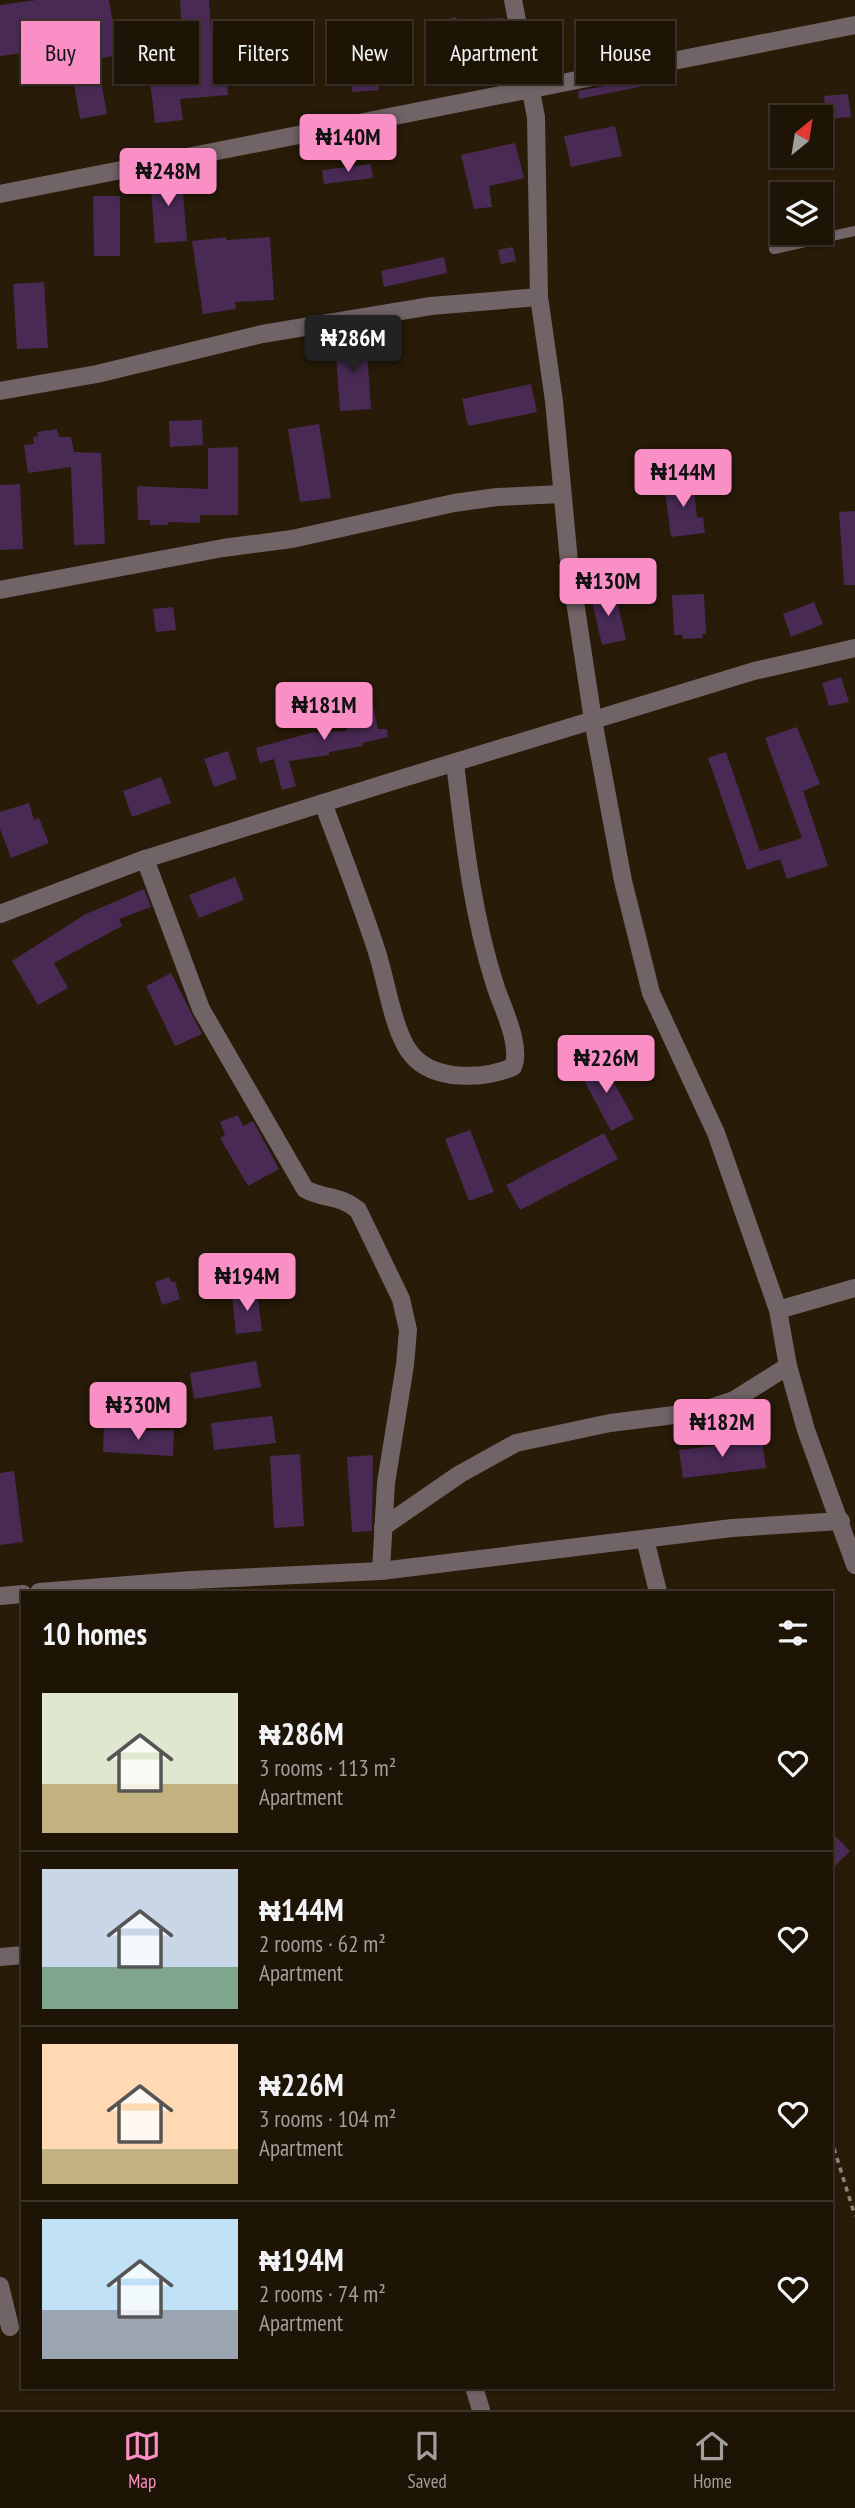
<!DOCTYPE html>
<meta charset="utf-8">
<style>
:root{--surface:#1e1406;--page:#2b2114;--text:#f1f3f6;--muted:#a19e9b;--line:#3c3328;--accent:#fa8fc6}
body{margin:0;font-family:"PT Sans Narrow",sans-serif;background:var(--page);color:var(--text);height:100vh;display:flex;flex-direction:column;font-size:26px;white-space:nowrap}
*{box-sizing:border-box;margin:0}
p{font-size:23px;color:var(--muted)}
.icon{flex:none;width:38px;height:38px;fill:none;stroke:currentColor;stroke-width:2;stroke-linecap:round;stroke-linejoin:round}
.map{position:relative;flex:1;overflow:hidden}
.sheet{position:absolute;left:21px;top:1591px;width:812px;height:798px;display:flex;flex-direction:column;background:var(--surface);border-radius:0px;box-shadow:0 2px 5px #0004,0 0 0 2px var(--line)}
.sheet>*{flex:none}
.top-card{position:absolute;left:21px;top:21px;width:814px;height:63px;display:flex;gap:14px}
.needle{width:46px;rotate:30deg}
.tools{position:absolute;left:770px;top:105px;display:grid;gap:14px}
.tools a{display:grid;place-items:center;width:63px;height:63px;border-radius:0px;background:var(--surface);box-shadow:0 2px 5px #0004,0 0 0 2px var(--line);font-size:35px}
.price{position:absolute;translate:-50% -60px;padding:0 16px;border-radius:7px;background:var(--accent);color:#111;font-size:23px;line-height:46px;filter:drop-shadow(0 2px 4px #0008)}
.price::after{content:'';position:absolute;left:50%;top:42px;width:21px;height:16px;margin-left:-10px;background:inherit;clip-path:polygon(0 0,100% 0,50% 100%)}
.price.current{background:#222;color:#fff}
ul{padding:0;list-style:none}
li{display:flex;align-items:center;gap:21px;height:175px;padding:0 21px}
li+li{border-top:2px solid var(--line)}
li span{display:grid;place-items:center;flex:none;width:196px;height:140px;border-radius:0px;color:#555}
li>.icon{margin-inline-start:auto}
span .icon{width:84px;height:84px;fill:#fffc;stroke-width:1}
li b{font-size:30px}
h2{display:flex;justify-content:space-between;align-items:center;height:84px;padding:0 21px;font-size:30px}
.pill{padding:0 24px;border-radius:0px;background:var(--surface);box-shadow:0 2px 5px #0004,0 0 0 2px var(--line);font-size:24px;line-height:63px}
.pill.current{background:var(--accent);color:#111}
.tabs{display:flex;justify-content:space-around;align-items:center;height:98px;border-top:2px solid var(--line);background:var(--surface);font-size:19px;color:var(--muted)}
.tabs a{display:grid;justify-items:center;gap:4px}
.tabs .current{color:var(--accent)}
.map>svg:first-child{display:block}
.building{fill:#492a55}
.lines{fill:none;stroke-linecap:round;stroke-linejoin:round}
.path{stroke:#8f8475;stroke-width:3.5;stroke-dasharray:5 5;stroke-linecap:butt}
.service{stroke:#716467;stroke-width:10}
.minor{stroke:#716467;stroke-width:18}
.tertiary{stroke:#716467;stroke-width:18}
</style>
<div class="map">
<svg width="855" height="2410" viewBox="0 0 855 2410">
<rect width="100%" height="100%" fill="#281b08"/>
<!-- building -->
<g class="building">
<path d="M37,0H109L118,55L97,59L107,114L80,119L69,55L42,61L40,51L0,56V5Z"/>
<path d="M180,0H209L212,48L224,47L228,95L180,99L183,120L155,123L148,63L183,59Z"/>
<path d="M456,17L457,20L504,18L507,65L438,72L424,25Z"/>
<path d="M377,61L379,90L352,92L350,63Z"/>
<path d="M643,79L644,86L579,99L578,91Z"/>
<path d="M848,94L851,117L827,119L824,96Z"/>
<path d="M615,126L622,156L571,167L564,136Z"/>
<path d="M515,143L524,178L489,186L492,207L474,209L461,155Z"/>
<path d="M371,164L373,178L324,184L322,170Z"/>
<path d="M181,170L187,241L155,243L150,176Z"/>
<path d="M93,196H120V256H94Z"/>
<path d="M226,237V240L270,237L274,300L235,302L236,309L203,314L192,241Z"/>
<path d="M513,247L516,261L501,264L498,250Z"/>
<path d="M444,257L447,273L384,287L381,271Z"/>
<path d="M44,282L48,348L17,349L13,284Z"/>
<path d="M366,339L371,409L340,411L335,341Z"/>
<path d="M531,384L537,412L468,426L462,399Z"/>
<path d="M202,420L203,445L170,447L169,421Z"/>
<path d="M319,424L331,498L300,502L288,429Z"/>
<path d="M57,429L59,437H71L74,452L101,453L105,544L74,545L71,467L28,473L24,445L34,444L33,437L38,436L37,432Z"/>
<path d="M238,447V515H200V523L168,522V525H150V520H138L137,486L208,489V448Z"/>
<path d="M693,480L697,518L703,517L705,533L671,537L664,483Z"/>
<path d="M20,484L23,549L0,550V485Z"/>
<path d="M855,511V585H844L839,512Z"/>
<path d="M615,592L626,640L602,645L591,597Z"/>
<path d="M704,594L706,634H702L703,638L683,639V635H674L672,595Z"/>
<path d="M814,602L823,624L791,637L783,614Z"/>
<path d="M173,607L176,630L156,632L153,609Z"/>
<path d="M841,677L849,702L829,706L822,683Z"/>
<path d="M372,700L378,729H387L388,737L362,743L363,746L329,752V755L289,761L296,786L282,790L274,759L260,763L256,748L310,733L347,731L342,707Z"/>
<path d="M797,727L820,784L803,791L828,866L787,879L780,859L747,870L708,758L726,752L760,851L802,838L765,738Z"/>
<path d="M228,751L237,779L214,787L204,759Z"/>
<path d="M161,777L171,803L132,817L123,791Z"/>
<path d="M29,803L34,820L39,818L49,843L11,858L0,829V812Z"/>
<path d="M235,877L244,900L199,918L189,895Z"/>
<path d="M144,889L151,907L119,919L122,926L54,963L68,988L38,1005L12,961L84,915Z"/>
<path d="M171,973L202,1034L175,1046L146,986Z"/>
<path d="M601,1059L634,1119L611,1131L579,1071Z"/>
<path d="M238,1115L243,1126L253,1121L279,1169L248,1186L220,1138L225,1135L220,1122Z"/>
<path d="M470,1130L494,1192L469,1201L445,1139Z"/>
<path d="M604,1133L618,1159L520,1210L506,1185Z"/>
<path d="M169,1277L171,1282L175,1281L180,1299L162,1305L155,1282Z"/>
<path d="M257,1291L262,1331L236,1334L232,1294Z"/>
<path d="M256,1361L261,1387L194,1399L190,1373Z"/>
<path d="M272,1416L276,1443L214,1450L211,1423Z"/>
<path d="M104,1427L133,1428L134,1431L174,1430L173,1456L103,1452Z"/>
<path d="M762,1440L766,1468L683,1478L679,1450Z"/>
<path d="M300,1454L304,1526L274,1528L270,1456Z"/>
<path d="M373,1455L372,1531L352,1532L347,1457Z"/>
<path d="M14,1471L23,1542L0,1545V1473Z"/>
<path d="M831,1832L850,1851L831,1870Z"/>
</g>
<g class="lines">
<!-- path -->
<path class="path" d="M831,2139L855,2216"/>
<!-- service -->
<path class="service" d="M774,249L855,231"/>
<!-- minor -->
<g class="minor">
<path d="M513,0L536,117L539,297L554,401L569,562L593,720L623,881L651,993L716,1133L778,1310L788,1366L806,1430L855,1565"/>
<path d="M0,194L855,25"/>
<path d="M0,391L97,374L262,334L431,306L539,297"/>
<path d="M0,590L223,548L292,539L454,503L497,497L562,494"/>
<path d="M323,803C341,851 360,900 376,949C386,978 393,1033 412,1055C435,1082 484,1079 513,1067C522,1045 502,1007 495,985C472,913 464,838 455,763"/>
<path d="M145,859L201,1009L305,1189C325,1200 339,1194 358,1210L401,1299L408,1330L405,1365L386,1483L381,1571"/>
<path d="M778,1310L855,1288"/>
<path d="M383,1527L460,1474L516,1443L610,1423L698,1412L734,1400L788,1366"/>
<path d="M645,1539L658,1592"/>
<path d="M39,1592L191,1580L381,1571L732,1528L841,1521"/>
<path d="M0,1596L23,1594"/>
<path d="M0,1957L23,1955"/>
<path d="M0,2286L10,2327"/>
<path d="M474,2387L481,2410"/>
</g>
<!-- tertiary -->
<path class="tertiary" d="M0,914L145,859L387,783L754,671L855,648"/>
</g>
</svg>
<div class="tools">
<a><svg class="needle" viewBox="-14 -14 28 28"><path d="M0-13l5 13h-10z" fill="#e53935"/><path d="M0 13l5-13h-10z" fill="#a19e9b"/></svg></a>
<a><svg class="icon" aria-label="layers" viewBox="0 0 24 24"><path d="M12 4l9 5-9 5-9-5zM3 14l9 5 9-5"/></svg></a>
</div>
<b class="price" style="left:348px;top:174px">₦140M</b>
<b class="price" style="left:168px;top:208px">₦248M</b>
<b class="price current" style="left:353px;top:375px">₦286M</b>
<b class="price" style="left:683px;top:509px">₦144M</b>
<b class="price" style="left:608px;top:618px">₦130M</b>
<b class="price" style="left:324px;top:742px">₦181M</b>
<b class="price" style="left:606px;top:1095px">₦226M</b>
<b class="price" style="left:247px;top:1313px">₦194M</b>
<b class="price" style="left:138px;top:1442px">₦330M</b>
<b class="price" style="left:722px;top:1459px">₦182M</b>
<div class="top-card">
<a class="pill current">Buy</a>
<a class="pill">Rent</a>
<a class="pill">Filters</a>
<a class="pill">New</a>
<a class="pill">Apartment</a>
<a class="pill">House</a>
</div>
<section class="sheet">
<h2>10 homes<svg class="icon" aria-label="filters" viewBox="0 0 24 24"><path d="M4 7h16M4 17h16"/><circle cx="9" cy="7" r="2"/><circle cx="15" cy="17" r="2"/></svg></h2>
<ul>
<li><span style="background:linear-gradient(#dfe7d0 65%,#c2b280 0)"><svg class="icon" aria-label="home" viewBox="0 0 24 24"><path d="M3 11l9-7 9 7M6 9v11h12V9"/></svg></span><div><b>₦286M</b><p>3 rooms · 113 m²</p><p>Apartment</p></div><svg class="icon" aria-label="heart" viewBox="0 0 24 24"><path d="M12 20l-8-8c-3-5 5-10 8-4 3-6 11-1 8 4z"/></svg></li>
<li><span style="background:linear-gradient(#c9d6e8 70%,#7fa58c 0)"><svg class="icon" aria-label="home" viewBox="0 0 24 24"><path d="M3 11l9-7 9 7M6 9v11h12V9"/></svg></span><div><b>₦144M</b><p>2 rooms · 62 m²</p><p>Apartment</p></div><svg class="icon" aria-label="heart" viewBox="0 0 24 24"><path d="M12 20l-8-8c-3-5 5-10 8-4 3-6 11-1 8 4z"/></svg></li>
<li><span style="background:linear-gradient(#ffd9b3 75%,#c2b280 0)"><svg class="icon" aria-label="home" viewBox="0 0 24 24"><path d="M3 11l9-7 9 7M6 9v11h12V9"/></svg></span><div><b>₦226M</b><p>3 rooms · 104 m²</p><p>Apartment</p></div><svg class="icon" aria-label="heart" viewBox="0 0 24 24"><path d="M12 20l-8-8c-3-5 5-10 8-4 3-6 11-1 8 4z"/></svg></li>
<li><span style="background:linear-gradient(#bfe0f5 65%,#9aa5b1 0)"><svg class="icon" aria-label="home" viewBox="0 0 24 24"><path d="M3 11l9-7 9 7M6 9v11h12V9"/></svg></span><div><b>₦194M</b><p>2 rooms · 74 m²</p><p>Apartment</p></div><svg class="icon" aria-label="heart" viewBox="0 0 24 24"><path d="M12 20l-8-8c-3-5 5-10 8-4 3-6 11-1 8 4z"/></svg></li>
</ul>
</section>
</div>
<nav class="tabs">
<a class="current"><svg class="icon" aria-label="map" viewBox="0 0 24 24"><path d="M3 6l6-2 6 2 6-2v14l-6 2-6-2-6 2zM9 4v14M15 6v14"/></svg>Map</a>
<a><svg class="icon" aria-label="saved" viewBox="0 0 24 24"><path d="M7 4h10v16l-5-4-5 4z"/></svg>Saved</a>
<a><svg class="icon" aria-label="home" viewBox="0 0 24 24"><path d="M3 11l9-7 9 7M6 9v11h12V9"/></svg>Home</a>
</nav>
